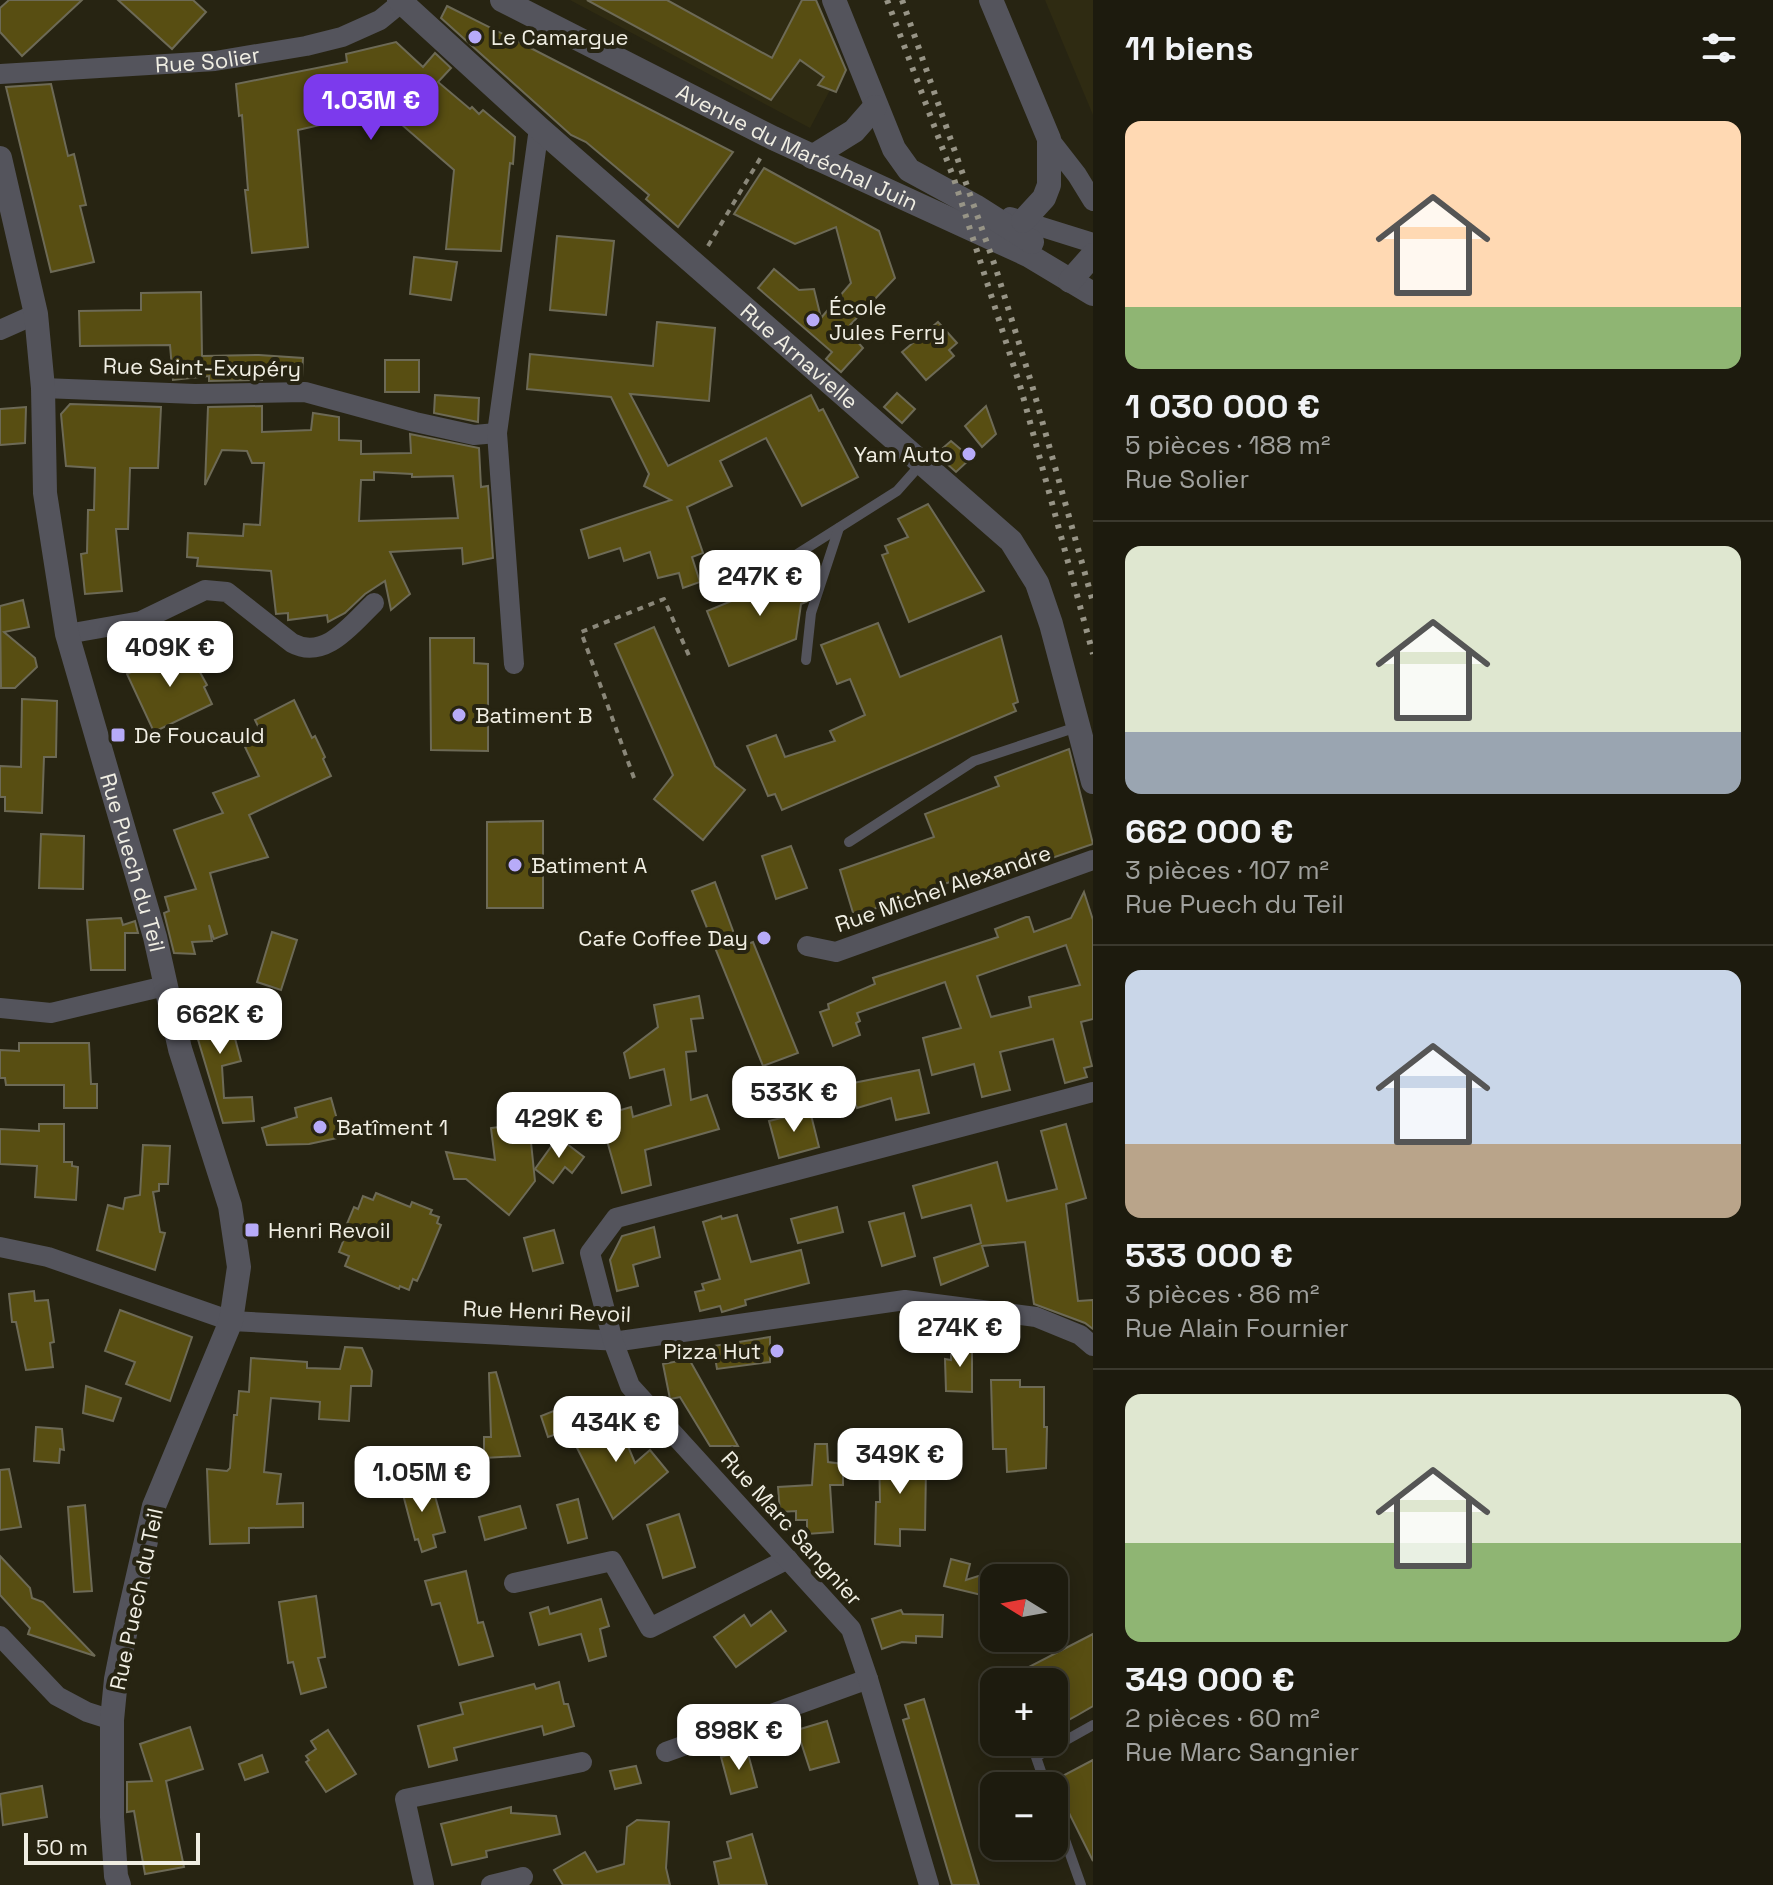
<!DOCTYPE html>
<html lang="fr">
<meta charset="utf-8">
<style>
:root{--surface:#1d1b0e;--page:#2a281c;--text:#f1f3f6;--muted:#a0a19e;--line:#3b392e;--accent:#7c3aed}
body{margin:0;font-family:"Space Grotesk",sans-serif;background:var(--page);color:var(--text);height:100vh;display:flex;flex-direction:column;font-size:30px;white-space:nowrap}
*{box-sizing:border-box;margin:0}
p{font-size:26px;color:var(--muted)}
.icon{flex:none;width:44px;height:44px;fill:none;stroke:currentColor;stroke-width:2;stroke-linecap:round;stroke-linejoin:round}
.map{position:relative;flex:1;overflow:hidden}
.side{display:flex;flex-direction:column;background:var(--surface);width:680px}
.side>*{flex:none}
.needle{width:52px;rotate:281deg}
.tools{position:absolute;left:980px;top:1564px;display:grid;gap:16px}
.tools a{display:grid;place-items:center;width:88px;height:88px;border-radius:16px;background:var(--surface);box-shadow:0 4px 20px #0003,0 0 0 2px var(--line);font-size:40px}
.scale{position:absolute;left:24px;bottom:20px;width:176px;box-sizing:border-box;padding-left:8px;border:4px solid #f0eee3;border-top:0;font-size:22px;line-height:28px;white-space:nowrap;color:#f0eee3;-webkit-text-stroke:6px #272412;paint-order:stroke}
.price{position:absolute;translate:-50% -68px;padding:0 18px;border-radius:16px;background:#fff;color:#222;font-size:26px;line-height:52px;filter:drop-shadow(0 2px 4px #0008)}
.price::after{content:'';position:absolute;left:50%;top:48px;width:24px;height:18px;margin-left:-12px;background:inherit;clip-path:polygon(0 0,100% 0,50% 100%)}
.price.current{background:var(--accent);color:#fff}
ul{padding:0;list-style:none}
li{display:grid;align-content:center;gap:16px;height:424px;padding:0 32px}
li+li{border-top:2px solid var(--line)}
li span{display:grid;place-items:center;height:248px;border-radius:16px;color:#555}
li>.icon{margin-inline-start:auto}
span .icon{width:144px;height:144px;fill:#fffc;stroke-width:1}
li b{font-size:34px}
h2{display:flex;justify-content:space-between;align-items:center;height:96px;padding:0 32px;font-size:34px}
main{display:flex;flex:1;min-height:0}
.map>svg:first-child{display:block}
.built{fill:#2f2b12}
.building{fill:#584e12;stroke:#6d6a56;stroke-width:2;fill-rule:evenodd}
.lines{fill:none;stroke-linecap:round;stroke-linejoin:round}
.path{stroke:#8a8779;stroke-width:4;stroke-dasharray:6 6;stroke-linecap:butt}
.service{stroke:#54545c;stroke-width:10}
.minor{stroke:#54545c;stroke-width:20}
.tertiary{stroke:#54545c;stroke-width:24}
.rail{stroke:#979486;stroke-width:6;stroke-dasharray:4 8;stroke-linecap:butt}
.poi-dot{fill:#b7abf8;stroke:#272412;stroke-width:3}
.labels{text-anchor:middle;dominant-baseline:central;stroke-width:8;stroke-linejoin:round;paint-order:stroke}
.poi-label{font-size:22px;fill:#f0eee3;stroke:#272412;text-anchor:start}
.street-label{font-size:22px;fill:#f0eee3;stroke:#272412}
</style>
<main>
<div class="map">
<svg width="1093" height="1885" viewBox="0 0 1093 1885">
<rect width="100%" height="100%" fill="#272412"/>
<!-- built -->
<g class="built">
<path d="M570,0H816L844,74L836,92L830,90L810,128Z"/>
<path d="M1045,0H1093V115Z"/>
</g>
<!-- building -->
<g class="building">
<path d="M9,0H82L22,56L0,32V8Z"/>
<path d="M118,0H193L206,12L172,49Z"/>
<path d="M587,0H667L772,58L802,0H816L846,70L836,92L818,85L824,77L800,60L771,100Z"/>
<path d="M447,6L517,41L733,152L678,227L646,199L649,195L586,142L571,135L441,18Z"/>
<path d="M396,42L423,67L435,53L451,68L438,82L470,109L472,107L479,114L483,110L515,137L513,164L510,163L501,251L446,249L454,170L385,110L298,130L308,247L252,253L245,190H248L242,115L239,116L236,84L347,62L346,54Z"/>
<path d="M51,84L68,156L74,154L86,205L80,206L94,262L51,272L6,87Z"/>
<path d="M764,168L879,231L895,278L850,325L860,336L856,340L863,348L841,372L826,359L832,352L758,288L774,269L799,290L814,289L821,318L851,283L836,227L795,244L734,214Z"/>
<path d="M557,236L614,241L606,315L550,310Z"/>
<path d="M414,257L457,262L451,300L410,294Z"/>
<path d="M201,292L202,356L259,355L303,358L302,378L262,374V380L209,381V376L173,380L170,345L80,346L79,311L141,310V293Z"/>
<path d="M657,322L715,328L709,401L630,394L668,466L811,395L819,411L823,409L858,477L802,506L766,438L720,461L732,486L687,507L703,553L692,557L700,582L683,588L679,573L658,578L650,552L624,561L620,548L589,558L581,530L671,500L644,486L649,474L611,397L527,389L530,354L653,366Z"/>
<path d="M938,322L957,343L949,350L954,356L926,380L902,352Z"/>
<rect x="385" y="360" width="34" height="32"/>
<path d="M897,393L915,409L902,423L884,407Z"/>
<path d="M435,395L479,398L478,422L434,413Z"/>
<path d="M70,404L161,407L158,468H130L128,529H116L122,591L85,594L81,554L87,553L88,510H94L95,468L66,466L61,414Z"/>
<path d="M262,406V432L311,430L313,413L339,417V440L361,441V454L411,453L410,434L479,448L481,487L488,486L493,558L463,564L462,548L390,552L410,594L391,610L385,581L365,594L345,613L328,622L327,615L288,620V613L276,614L271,571L197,566L198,558L187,557L188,533L243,536L244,524L260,525L264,463H252L247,451L222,450L205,485L208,407ZM374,472L412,474V477L453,476L458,518L359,521L361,480H374Z"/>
<path d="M986,406L996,434L982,447L965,426Z"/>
<path d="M26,407L25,443L0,445V409Z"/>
<path d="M951,441L971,458L956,472L936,454Z"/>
<path d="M928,504L984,591L909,622L882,555L888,553L885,546L908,537L898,519Z"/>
<path d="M798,568L807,589L802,592L806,602L801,604L796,639L729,666L707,611L773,584L771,579Z"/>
<path d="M23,600L29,627L4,632L35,658L37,667L15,688H1L0,606Z"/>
<path d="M878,623L900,677L1001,636L1018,702L1013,704L1016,711L782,810L775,794L768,796L747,746L776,735L785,757L835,741L830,731L865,715L850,679L837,684L821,645Z"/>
<path d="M654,627L715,766L745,790L703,840L654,799L673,775L615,644Z"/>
<path d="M430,638H474V663L488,664V751L431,750Z"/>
<path d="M186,647L207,685L204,687L212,704L154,732L127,674Z"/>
<path d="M22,699L57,701L56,757H44L42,813L5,811V797H0V766L21,767Z"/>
<path d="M294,700L312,738L315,736L325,757L323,759L331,776L249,815L268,857L210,873L227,934L214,939L209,925L212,941L192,942L195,954L174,953L164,913L169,911L165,897L196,889L174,830L223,813L213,793L259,776L245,747L264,738L255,720Z"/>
<path d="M1069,749L1093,844L1049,859L1046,848L854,916L840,870L934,837L925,814L999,786L995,777Z"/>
<path d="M543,821V908H487V822Z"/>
<path d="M41,834L84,836L83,889L39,888Z"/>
<path d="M791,846L807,888L776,899L762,856Z"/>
<path d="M715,882L739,947L753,942L798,1053L763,1066L692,891Z"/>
<path d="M1084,892L1093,920V1019L1081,1022L1092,1066L1084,1068L1087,1077L1065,1083L1053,1039L1000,1052L1010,1090L982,1097L974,1064L932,1075L923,1038L961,1028L945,982L857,1013L860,1021L856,1023L860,1035L833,1046L820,1012L829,1009L828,1004L875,984L873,978L998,937L995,929L1026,917H1029L1034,932L1071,918ZM1066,945L1080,985L1029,997L1031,1007L991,1017L977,976Z"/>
<path d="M121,918L123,925L135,921L138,933H125V970H91L87,920Z"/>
<path d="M272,932L297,940L281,990L257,982Z"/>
<path d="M699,996L703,1018L691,1019L696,1051L686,1052L691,1100L707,1095L719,1129L645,1150L651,1185L622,1193L600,1116L631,1107L633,1117L671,1105L664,1069L630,1078L624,1053L658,1027L654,1005Z"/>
<path d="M224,997L241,1061L222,1066L224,1098L252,1097L254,1121L223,1123L188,1006Z"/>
<path d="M19,1043H89L91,1084H97V1108H64V1085H6L5,1078H0V1050L19,1051Z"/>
<path d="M919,1070L929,1113L896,1120L891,1098L857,1108L848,1084Z"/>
<path d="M331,1098L342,1137L309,1144L267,1145L262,1128L297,1117L295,1108Z"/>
<path d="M810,1111L819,1147L779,1158L769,1121Z"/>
<path d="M529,1123L535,1181L509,1215L466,1179H454L446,1152L495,1160L491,1128Z"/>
<path d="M39,1124H64V1162H72V1166L78,1167L76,1200L35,1197L37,1166L0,1164V1129L39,1131Z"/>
<path d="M1066,1124L1086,1198L1066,1204L1078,1301L1093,1300V1329L1085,1323L1034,1304L1025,1242L982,1246L988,1266L941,1285L934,1258L981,1243L971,1205L922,1218L913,1186L997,1162L1007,1201L1057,1189L1041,1131Z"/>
<path d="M558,1137L584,1157L572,1173L565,1167L553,1183L535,1169Z"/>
<path d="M143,1145L170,1146L168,1184H159V1191L153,1192L160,1232L165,1233L155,1270L97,1250L108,1205L123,1209L125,1198L140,1195Z"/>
<path d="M376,1193L410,1207L412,1202L432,1210L430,1214L439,1217L437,1223L441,1225L423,1268L417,1281L413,1279L409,1290L400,1286L399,1289L345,1266L349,1256L339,1252L344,1239L341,1238L354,1207L358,1209L363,1196L373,1200Z"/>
<path d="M837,1207L843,1232L798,1243L791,1219Z"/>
<path d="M904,1213L915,1256L882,1266L869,1222Z"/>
<path d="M737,1215L751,1262L801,1250L809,1283L745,1300L746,1305L722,1312L720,1306L700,1311L695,1292L704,1290L702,1284L720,1279L703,1222L721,1216L722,1219Z"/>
<path d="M654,1227L660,1257L633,1265L638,1286L617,1291L610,1260L622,1236Z"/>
<path d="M554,1230L563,1263L533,1271L524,1238Z"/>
<path d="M34,1291L35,1301L48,1300L54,1342L50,1343L53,1367L26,1370L16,1322H12L9,1294Z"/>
<path d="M120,1310L192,1337L170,1401L126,1384L135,1362L105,1351Z"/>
<path d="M770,1337V1362L717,1369L713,1346Z"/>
<path d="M951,1345H972V1392L946,1391L945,1359L951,1360Z"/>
<path d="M345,1347L362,1348L372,1371L371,1386H351L349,1421L319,1419L320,1402L271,1398L264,1472L281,1474L277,1504L303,1503V1527L249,1528V1543L210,1544L207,1469L227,1471L230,1468L234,1415H237L239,1391L249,1392L251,1358L307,1362V1368L340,1369Z"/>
<path d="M689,1359L738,1446H710L680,1397L670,1399L663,1364Z"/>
<path d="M496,1372L520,1456L484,1458V1437H491L489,1373Z"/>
<path d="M991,1380H1020V1387H1044V1427H1047L1046,1468L1007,1472L1006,1449H993Z"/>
<path d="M86,1386L121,1398L113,1421L83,1413Z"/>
<path d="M566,1406L575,1428L548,1437L541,1416Z"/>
<path d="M615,1415L635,1463L650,1450L668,1472L613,1519L569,1432Z"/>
<path d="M36,1427L62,1429L64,1450L60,1449L59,1463L34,1461Z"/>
<path d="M815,1444H827L828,1462L843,1464V1485H830L833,1532L807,1534V1520H796V1511L780,1512L778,1487L812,1485Z"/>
<path d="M917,1449V1467H926L925,1530L900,1529V1546L875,1544L876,1502H880L879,1450Z"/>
<path d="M9,1469L21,1527L0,1530V1470Z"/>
<path d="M418,1477L424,1499L435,1496L445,1532L433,1535L436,1547L422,1552L418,1539L415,1540L400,1483Z"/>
<path d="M578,1499L587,1538L568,1543L557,1505Z"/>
<path d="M85,1505L92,1591L74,1592L68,1507Z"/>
<path d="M520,1506L526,1528L485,1540L479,1517Z"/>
<path d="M679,1514L695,1567L663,1578L647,1525Z"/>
<path d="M0,1556L30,1588L32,1598L43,1602L95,1656L28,1634L30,1628L0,1595Z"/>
<path d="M951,1559L970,1564L966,1580L994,1571V1598L944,1586Z"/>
<path d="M466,1571L478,1623L483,1622L493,1656L459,1665L440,1603L432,1605L425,1581Z"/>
<path d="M316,1596L325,1657L318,1658L326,1687L301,1694L293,1662L288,1663L279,1602Z"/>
<path d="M601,1599L609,1626L600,1629L606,1656L589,1661L581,1634L539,1645L530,1613L548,1607L550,1614Z"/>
<path d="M901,1610L903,1614L943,1615L942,1637L916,1636V1643L902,1642L882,1649L872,1619Z"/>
<path d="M771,1611L786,1631L736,1667L714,1637L744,1615L751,1626Z"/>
<path d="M1093,1634V1706L1076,1716L1054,1728V1682H1000Z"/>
<path d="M559,1682L564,1704H568L574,1726L544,1735L542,1726L454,1748L457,1760L429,1767L418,1726L463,1714L460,1703L534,1684L536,1689Z"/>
<path d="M924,1699L958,1815L979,1885H952L903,1720L909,1718L905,1705Z"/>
<path d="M827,1721L839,1762L810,1770L797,1730Z"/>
<path d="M190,1727L203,1769L166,1781L184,1867L145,1874L134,1811L127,1812V1782L152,1781L140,1744Z"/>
<path d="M328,1730L356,1774L326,1792L306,1762L309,1760L306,1756L316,1749L311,1741Z"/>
<path d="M747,1750L757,1787L731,1794L721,1757Z"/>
<path d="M262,1755L268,1772L245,1780L239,1764Z"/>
<path d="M1093,1760V1861L1053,1781Z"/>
<path d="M636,1766L641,1783L615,1789L610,1771Z"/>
<path d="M42,1786L47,1817L3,1825L0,1794Z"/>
<path d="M511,1807V1813L556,1816L560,1834L486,1851L487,1857L452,1865L441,1824Z"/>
<path d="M637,1820L669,1822L666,1868L670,1885H563L554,1870L585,1852L597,1872L624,1864L627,1827Z"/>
<path d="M752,1834L767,1885H719L714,1862L731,1858L727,1842Z"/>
</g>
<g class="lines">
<!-- path -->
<g class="path">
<path d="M708,246L761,157"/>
<path d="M634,778L581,632L664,599L690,658"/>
</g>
<!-- service -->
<g class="service">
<path d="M791,558L897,491L921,464"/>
<path d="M806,660L811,613L839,528"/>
<path d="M849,842L974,761L1077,727"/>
<path d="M1046,1786L1036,1757L1093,1725"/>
<path d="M1054,1809L1081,1885"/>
</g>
<!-- minor -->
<g class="minor">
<path id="s1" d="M0,74L215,61L306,46L342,37L380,20L402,2"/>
<path d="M1049,139L1077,175L1093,201"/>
<path d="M1010,217L1093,243"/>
<path d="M0,330L36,314"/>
<path d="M43,388L195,394L305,392L415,422L474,435L497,433"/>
<path d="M67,634L141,621L205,590L227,592L292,643C325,661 352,624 374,603"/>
<path d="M514,664L497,433L539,128"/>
<path d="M807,946L836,952L1093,860"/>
<path d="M0,1008L51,1013L165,986"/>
<path d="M0,1247L48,1257L231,1321L620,1341L905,1300L1036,1317L1080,1335L1093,1346"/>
<path d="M514,1583L612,1561L650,1628L788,1559"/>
<path d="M0,1636L57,1696L87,1712L112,1720"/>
<path d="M666,1752L868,1679"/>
<path d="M424,1885L405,1799L582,1762"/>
<path d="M491,1885L523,1877"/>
<path d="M929,1885L868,1679L851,1629L630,1386L613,1341L590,1253L616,1218L1093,1092"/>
</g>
<!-- tertiary -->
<g class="tertiary">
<path id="s2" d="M399,0L539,128L1011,541L1037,583L1051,624L1093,782"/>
<path id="s3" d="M502,0L773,138L1028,255L1093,294"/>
<path d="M834,0L894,149L909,170L975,206L1032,242"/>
<path d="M991,0L1049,139V185L1044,198L1023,221"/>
<path d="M812,157L854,131L875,107"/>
<path id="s4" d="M0,158L36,314L43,388L45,493L67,634L155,937L180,1049L230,1206L239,1267L231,1321L154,1506L127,1624L116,1679L112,1720V1817L116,1876L119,1885"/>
<path d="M1070,281L1093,255"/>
</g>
<!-- rail -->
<g class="rail">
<path d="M887,0L954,179L1021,389L1093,654"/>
<path d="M902,0L996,269L1032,385L1093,602"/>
</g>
</g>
<!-- markers -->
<g class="poi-dot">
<circle cx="475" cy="37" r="8"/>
<circle cx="813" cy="320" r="8"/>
<circle cx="969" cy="454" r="8"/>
<circle cx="459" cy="715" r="8"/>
<rect x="110" y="727" width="16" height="16" rx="4"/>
<circle cx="515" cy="865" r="8"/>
<circle cx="764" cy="938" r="8"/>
<circle cx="320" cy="1127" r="8"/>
<rect x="244" y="1222" width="16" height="16" rx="4"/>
<circle cx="777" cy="1351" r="8"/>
</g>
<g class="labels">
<!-- poi labels -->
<g class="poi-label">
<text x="491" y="37">Le Camargue</text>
<text x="829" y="307">École<tspan x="829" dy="25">Jules Ferry</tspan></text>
<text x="953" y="454" text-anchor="end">Yam Auto</text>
<text x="475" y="715">Batiment B</text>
<text x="134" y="735">De Foucauld</text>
<text x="531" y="865">Batiment A</text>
<text x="748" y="938" text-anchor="end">Cafe Coffee Day</text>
<text x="336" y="1127">Batîment 1</text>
<text x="268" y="1230">Henri Revoil</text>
<text x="761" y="1351" text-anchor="end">Pizza Hut</text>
</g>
<!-- street labels -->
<g class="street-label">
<text stroke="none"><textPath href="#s1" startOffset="208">Rue Solier</textPath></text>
<text stroke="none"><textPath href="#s3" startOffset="330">Avenue du Maréchal Juin</textPath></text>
<text stroke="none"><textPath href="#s2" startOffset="536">Rue Arnavielle</textPath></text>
<text transform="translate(202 367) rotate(1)">Rue Saint-Exupéry</text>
<text stroke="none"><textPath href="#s4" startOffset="720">Rue Puech du Teil</textPath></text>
<text transform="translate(943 888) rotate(-19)">Rue Michel Alexandre</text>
<text transform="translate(547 1311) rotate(2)">Rue Henri Revoil</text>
<text transform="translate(792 1528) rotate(48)">Rue Marc Sangnier</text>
<text transform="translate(136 1599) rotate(-78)">Rue Puech du Teil</text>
</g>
</g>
</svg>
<div class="tools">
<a><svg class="needle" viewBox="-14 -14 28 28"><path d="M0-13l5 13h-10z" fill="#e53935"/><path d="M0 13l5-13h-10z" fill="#a0a19e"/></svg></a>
<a>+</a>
<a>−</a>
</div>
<div class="scale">50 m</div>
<b class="price current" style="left:371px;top:142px">1.03M €</b>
<b class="price" style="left:760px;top:618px">247K €</b>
<b class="price" style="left:170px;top:689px">409K €</b>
<b class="price" style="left:220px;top:1056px">662K €</b>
<b class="price" style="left:794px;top:1134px">533K €</b>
<b class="price" style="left:559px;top:1160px">429K €</b>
<b class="price" style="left:960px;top:1369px">274K €</b>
<b class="price" style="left:616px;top:1464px">434K €</b>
<b class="price" style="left:900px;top:1496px">349K €</b>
<b class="price" style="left:422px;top:1514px">1.05M €</b>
<b class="price" style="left:739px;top:1772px">898K €</b>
</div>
<section class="side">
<h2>11 biens<svg class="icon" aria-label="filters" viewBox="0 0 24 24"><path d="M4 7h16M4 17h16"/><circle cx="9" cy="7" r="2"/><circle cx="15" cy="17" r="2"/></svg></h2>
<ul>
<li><span style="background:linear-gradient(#ffd9b3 75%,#8fb573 0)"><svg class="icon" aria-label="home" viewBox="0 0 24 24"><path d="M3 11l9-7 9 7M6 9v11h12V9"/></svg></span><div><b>1 030 000 €</b><p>5 pièces · 188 m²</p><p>Rue Solier</p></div></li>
<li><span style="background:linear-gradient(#dfe7d0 75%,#9aa5b1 0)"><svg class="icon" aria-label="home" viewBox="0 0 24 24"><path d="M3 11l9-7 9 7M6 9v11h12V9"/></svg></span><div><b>662 000 €</b><p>3 pièces · 107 m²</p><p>Rue Puech du Teil</p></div></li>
<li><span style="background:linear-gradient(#c9d6e8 70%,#b9a48a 0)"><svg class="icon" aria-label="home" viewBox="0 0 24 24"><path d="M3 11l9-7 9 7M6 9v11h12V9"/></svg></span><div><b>533 000 €</b><p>3 pièces · 86 m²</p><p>Rue Alain Fournier</p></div></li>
<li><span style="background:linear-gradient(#dfe7d0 60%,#8fb573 0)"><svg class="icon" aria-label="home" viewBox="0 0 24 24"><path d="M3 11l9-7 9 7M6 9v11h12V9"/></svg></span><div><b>349 000 €</b><p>2 pièces · 60 m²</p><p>Rue Marc Sangnier</p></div></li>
</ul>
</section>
</main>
